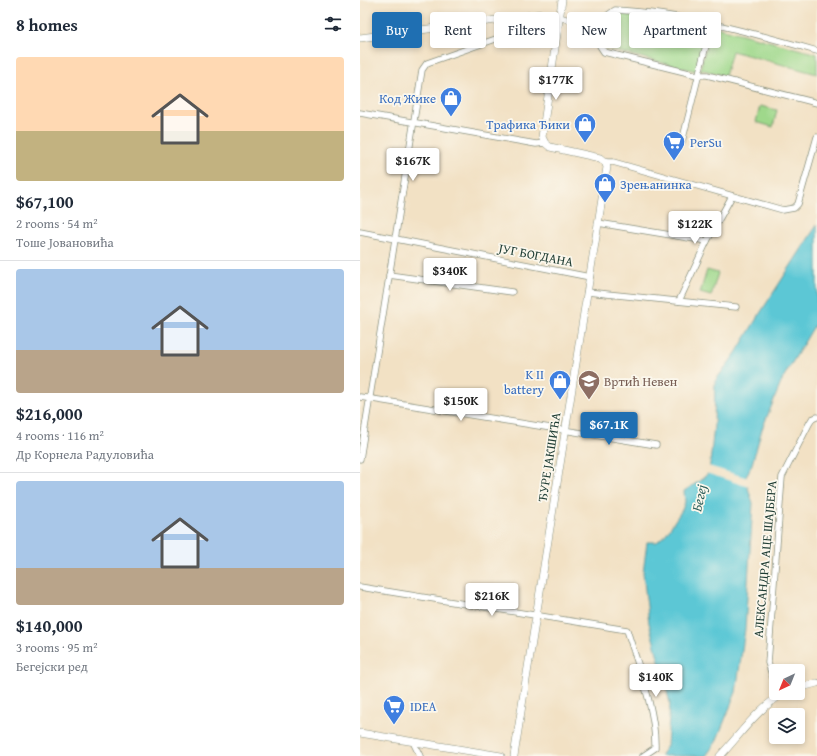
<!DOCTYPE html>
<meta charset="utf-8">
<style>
:root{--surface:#fff;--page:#f2f2f3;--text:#1f2937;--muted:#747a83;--line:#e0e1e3;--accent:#1f6fb2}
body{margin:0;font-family:"Gentium Book Plus",serif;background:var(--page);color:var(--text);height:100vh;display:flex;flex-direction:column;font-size:15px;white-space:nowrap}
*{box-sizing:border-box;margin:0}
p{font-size:13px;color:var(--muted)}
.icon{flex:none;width:22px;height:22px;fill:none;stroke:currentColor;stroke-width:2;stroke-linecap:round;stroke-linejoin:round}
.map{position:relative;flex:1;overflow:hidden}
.panel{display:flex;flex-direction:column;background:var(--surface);width:360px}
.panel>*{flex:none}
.guide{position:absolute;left:12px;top:12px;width:380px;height:36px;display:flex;gap:8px}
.needle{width:26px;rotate:223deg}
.buttons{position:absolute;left:409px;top:664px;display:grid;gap:8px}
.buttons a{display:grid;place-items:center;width:36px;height:36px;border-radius:4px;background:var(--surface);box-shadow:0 2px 6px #0003;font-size:20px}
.price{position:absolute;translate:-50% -34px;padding:0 9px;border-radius:4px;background:#fff;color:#222;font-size:13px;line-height:26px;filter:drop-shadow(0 1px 2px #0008)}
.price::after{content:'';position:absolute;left:50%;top:24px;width:12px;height:9px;margin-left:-6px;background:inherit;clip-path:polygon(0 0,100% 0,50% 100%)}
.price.active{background:var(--accent);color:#fff}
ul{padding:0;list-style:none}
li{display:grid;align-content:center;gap:8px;height:212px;padding:0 16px}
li+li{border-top:1px solid var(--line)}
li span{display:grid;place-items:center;height:124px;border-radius:4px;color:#555}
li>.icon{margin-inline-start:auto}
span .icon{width:72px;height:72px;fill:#fffc;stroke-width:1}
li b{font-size:17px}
h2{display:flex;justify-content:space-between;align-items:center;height:48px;padding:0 16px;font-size:17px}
.chip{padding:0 14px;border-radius:4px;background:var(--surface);box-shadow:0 2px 6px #0003;font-size:14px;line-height:36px}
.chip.active{background:var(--accent);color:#fff}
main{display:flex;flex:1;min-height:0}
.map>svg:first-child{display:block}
.green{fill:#9fd88b;stroke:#5f8a60}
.water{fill:#5cc7d5;stroke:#3e8284}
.pier{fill:#f2e1c4}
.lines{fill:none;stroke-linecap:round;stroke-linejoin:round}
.minor-casing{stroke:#888f7c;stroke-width:7}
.tertiary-casing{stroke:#888f7c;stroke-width:8}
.minor{stroke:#fff;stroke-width:5.5}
.tertiary{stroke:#fff;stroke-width:7}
.labels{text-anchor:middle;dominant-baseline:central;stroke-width:3.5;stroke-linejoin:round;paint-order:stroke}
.shop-label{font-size:13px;fill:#366cbe;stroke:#fbf7ec;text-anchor:end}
.street-label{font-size:13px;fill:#1f3d34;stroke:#fbf7ec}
.education-label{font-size:13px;fill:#785e54;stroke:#fbf7ec;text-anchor:start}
.water-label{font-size:14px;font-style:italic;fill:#2e605c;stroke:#fbf7ec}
</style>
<main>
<section class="panel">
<h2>8 homes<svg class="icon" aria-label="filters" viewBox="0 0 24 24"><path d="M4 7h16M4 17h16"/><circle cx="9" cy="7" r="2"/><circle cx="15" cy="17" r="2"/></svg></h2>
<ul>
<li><span style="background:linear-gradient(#ffd9b3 60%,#c2b280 0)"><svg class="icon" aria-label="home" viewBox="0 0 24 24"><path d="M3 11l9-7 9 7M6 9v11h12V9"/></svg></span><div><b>$67,100</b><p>2 rooms · 54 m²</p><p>Тоше Јовановића</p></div></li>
<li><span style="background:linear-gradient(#a9c7e8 65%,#b9a48a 0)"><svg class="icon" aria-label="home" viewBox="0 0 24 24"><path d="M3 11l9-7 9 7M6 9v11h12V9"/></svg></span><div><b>$216,000</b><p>4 rooms · 116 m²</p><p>Др Корнела Радуловића</p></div></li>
<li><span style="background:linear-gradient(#a9c7e8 70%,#b9a48a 0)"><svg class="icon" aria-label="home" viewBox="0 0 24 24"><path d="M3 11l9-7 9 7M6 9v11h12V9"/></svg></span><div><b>$140,000</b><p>3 rooms · 95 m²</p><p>Бегејски ред</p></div></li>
</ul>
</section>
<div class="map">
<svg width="457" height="756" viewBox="0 0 457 756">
<rect width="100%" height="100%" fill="#fbf7ec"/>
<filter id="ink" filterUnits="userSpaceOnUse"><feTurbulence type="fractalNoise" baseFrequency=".025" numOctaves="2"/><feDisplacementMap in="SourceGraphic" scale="8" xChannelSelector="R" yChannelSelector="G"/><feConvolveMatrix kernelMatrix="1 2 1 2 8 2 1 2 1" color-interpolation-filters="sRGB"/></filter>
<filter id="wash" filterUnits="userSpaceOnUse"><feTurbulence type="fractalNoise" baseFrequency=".012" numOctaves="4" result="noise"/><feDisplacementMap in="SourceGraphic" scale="16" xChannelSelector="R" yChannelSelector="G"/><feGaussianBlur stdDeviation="0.9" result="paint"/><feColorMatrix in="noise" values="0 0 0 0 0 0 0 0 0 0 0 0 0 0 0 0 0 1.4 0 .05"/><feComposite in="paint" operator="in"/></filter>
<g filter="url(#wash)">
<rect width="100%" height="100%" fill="#f2e1c4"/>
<!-- green -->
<g class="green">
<path d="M253,14H278L348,27L336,71L243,48Z"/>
<path d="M352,26L457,54V74L372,51L365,76L340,69Z"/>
<path d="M400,106L417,110L413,127L396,122Z"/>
<path d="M347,270L358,273L351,296L340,293Z"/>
</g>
<!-- water -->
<path class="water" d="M457,225V321L423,378L402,429L392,464L385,479L393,503L385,629L376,692L356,742L346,756H300L307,746L310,703L289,623L283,573L287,542H297L306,534L322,510L325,502L324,491L338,482L349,473L354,426L355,381L376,353L397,318Z"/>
<!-- pier -->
<path class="pier" d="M348,466L388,478L389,487L346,473Z"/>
</g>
<g filter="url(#ink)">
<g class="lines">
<!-- minor casing -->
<g class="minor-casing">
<g id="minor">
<path d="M199,17L244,30"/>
<path d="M457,51C393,33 321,13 255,10L248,15L240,46L244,52L337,75H347L457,103"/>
<path d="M0,113L176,144L185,143"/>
<path d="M322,142L351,25"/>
<path d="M245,162H253L423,210L434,208L438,204L457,137"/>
<path d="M238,223L347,241"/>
<path d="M0,232L230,277"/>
<path d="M29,275L152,292"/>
<path d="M227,292L376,307"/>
<path d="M319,301L347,241L372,196"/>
<path d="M0,397L296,445"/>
<path d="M0,459L62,70L67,63L150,34"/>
<path d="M0,587L267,630C278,666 296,710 295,748L283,756"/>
<path d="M416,687L408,663L422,477L449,424L452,419L457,417"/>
<path d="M53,742L60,756"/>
</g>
</g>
<!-- tertiary casing -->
<g class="tertiary-casing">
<g id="tertiary">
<path d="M0,38L182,14L199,17"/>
<path d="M438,688L457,683"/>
<path d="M0,733L141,756"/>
<path d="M154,756L247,167L245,162L240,158L190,147L185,143L182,137L202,0"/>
<path d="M360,756C380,735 399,706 425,693"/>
</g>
</g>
<!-- minor -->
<use href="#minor" class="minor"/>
<!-- tertiary -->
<use href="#tertiary" class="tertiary"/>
</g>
</g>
<!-- icons -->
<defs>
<g id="shop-pin" transform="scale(1.15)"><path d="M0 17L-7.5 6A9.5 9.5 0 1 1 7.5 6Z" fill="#3f7fe0" stroke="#fbf7ec"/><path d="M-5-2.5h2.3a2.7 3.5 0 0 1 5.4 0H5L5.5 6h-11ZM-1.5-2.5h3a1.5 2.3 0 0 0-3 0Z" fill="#fff"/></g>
<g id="supermarket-pin" transform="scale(1.15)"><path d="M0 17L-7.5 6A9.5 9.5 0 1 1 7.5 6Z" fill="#3f7fe0" stroke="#fbf7ec"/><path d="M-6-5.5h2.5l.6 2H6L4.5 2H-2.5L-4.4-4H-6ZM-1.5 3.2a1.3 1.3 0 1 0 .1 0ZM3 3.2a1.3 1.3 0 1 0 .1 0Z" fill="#fff"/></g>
<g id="school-pin" transform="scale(1.15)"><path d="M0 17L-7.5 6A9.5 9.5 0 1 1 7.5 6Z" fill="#8d6e63" stroke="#fbf7ec"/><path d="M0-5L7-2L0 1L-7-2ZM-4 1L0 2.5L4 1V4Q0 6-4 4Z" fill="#fff"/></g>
</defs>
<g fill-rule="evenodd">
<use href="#shop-pin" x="91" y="98"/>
<use href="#shop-pin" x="225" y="124"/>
<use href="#supermarket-pin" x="314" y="142"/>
<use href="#shop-pin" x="245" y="184"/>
<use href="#shop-pin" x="200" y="381"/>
<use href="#school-pin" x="229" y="381"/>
<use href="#supermarket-pin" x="34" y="706"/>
</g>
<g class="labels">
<!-- shop labels -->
<g class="shop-label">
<text x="76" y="98">Код Жике</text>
<text x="210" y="124">Трафика Ђики</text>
<text x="330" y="142" text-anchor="start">PerSu</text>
<text x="260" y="184" text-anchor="start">Зрењанинка</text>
<text x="184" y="374">K II<tspan x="184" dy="15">battery</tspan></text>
<text x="50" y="706" text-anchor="start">IDEA</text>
</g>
<!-- street labels -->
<g class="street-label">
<text transform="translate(176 255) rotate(11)">ЈУГ БОГДАНА</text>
<text transform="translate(189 457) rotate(-81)">ЂУРЕ ЈАКШИЋА</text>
<text transform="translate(405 559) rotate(-85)">АЛЕКСАНДРА АЦЕ ШАЈБЕРА</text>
</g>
<!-- education labels -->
<g class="education-label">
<text x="244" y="381">Вртић Невен</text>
</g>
<!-- water labels -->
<g class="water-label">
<text transform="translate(339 498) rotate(-78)">Бегеј</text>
</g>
</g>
</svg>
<div class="buttons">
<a><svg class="needle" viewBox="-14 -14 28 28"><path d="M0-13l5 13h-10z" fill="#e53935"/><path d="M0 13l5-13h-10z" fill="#747a83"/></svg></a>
<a><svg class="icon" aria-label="layers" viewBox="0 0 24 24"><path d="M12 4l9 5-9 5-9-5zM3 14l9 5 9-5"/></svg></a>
</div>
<b class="price" style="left:196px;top:101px">$177K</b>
<b class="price" style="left:53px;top:182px">$167K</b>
<b class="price" style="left:335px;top:245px">$122K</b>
<b class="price" style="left:90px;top:292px">$340K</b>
<b class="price" style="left:101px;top:422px">$150K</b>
<b class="price active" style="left:249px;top:446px">$67.1K</b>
<b class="price" style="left:132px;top:617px">$216K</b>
<b class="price" style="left:296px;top:698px">$140K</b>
<div class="guide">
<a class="chip active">Buy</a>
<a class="chip">Rent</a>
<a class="chip">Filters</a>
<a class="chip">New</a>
<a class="chip">Apartment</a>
</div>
</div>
</main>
